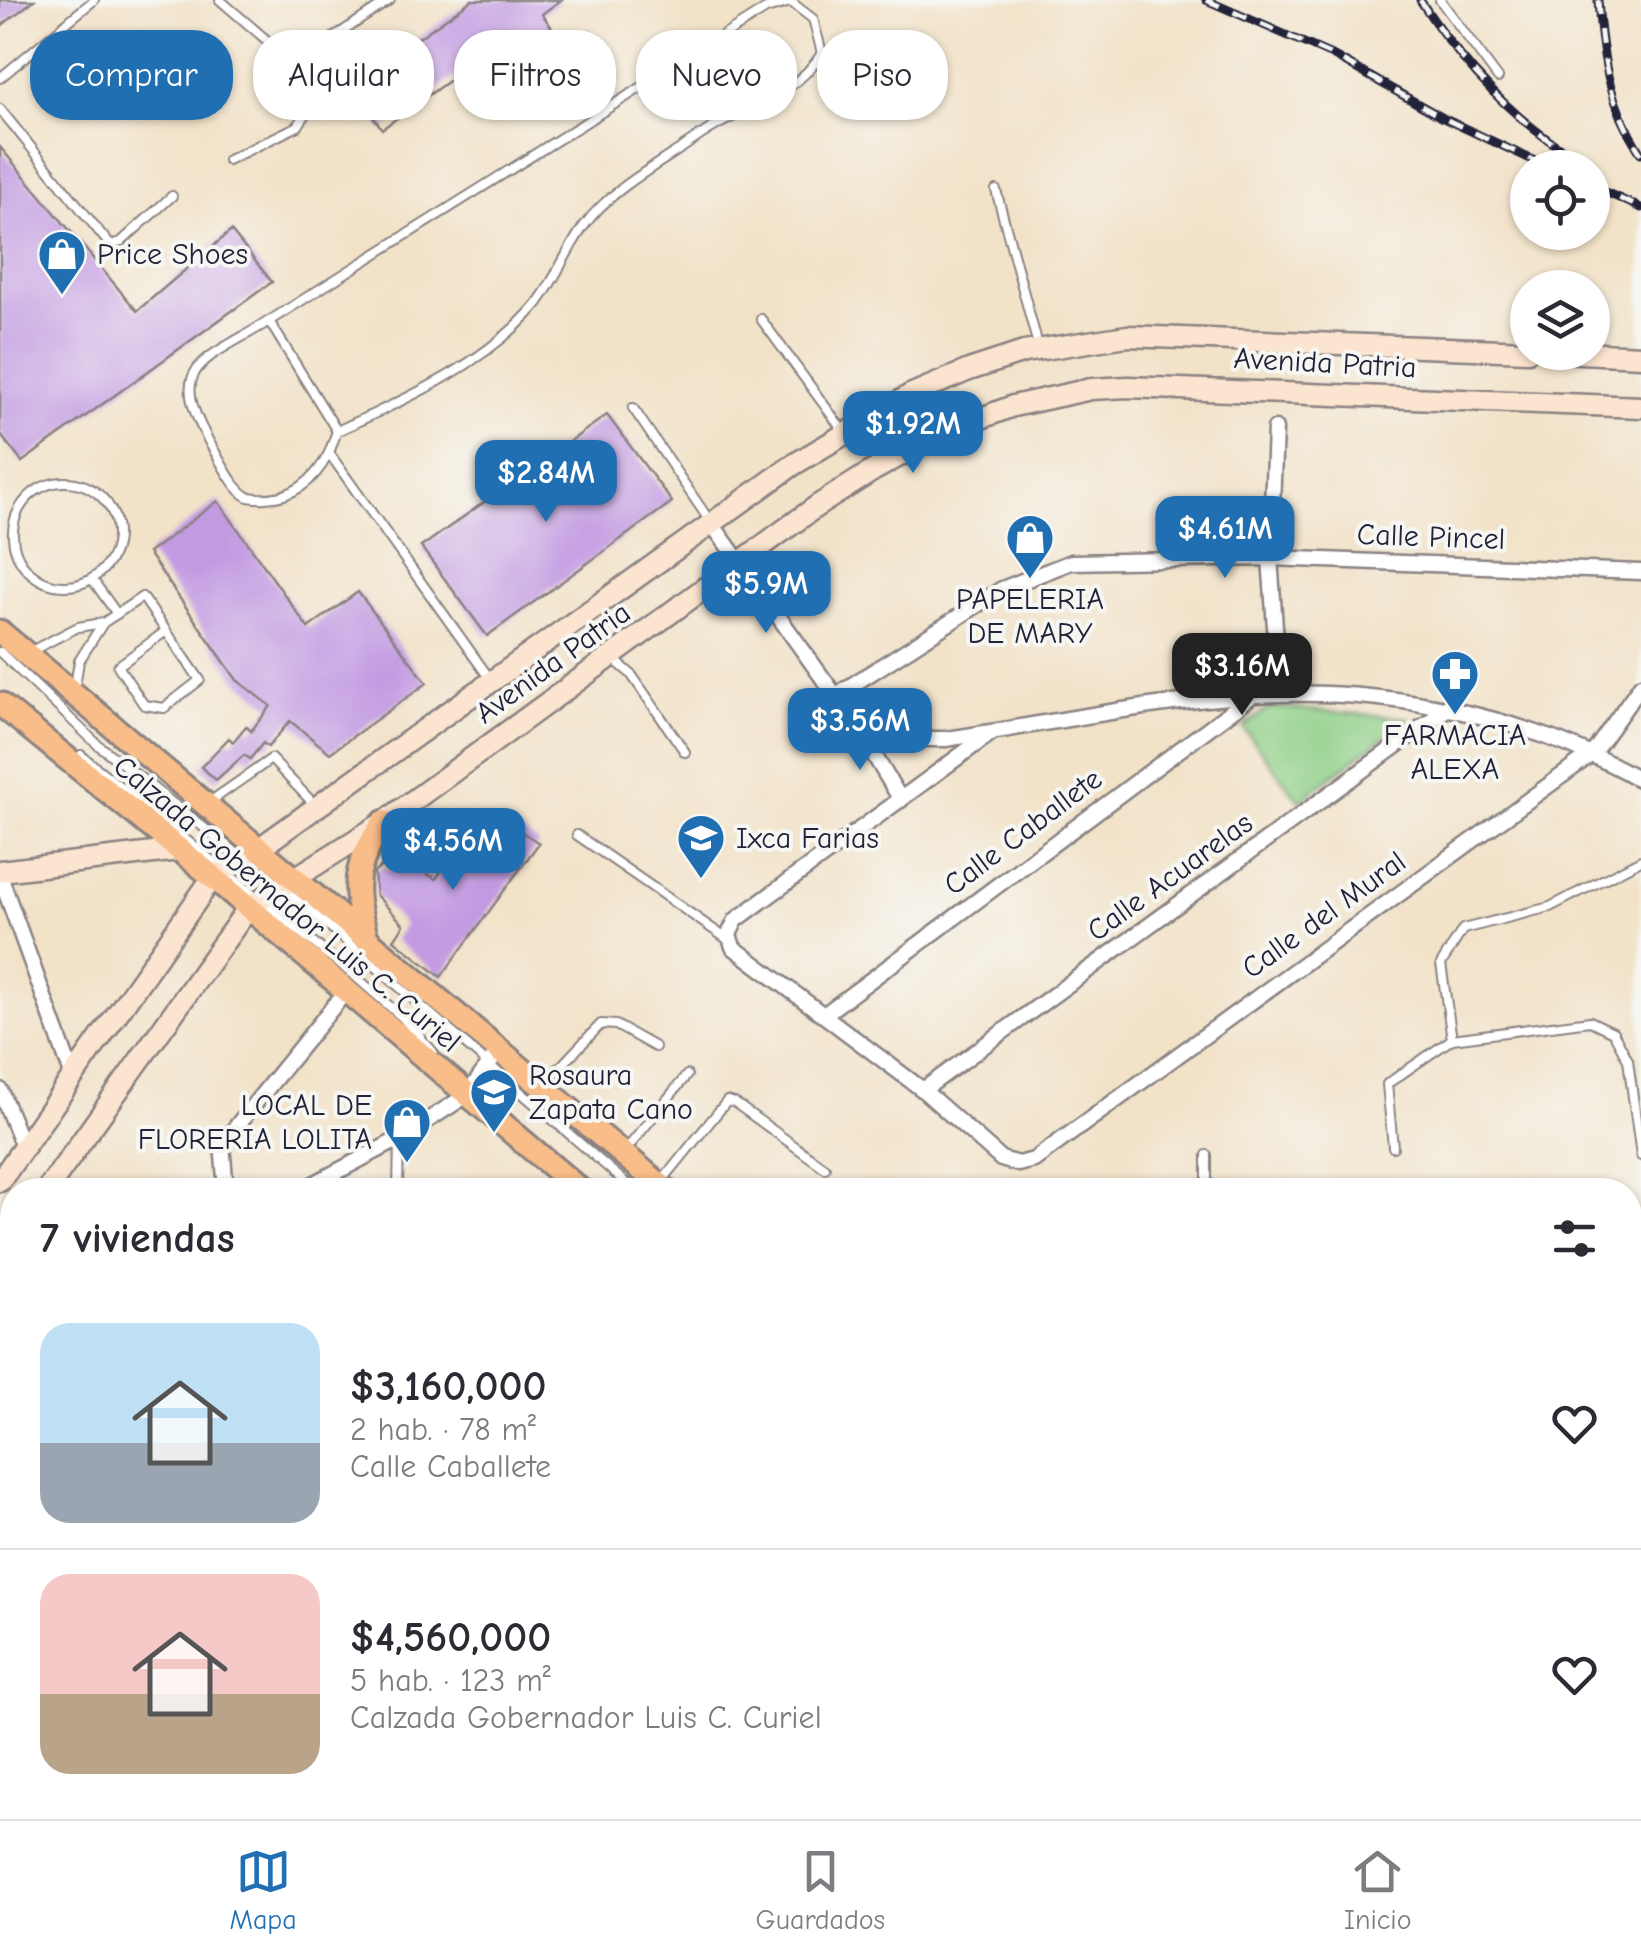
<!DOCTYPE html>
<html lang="es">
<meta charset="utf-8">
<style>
:root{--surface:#fff;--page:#f7f7f7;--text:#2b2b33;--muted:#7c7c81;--line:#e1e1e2;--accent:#1f6fb2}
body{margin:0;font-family:"Comic Neue",sans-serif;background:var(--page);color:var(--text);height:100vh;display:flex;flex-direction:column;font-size:38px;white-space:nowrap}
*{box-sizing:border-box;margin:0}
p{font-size:32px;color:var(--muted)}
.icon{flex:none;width:55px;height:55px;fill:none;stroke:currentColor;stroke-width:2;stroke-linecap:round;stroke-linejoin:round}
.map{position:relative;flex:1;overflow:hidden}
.side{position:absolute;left:0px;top:1178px;width:1642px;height:642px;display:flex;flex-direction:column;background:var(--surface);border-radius:40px 40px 0 0;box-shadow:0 2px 8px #0004}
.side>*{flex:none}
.guide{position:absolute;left:30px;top:30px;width:1000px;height:90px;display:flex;gap:20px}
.tools{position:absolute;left:1510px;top:150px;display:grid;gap:20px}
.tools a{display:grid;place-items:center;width:100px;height:100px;border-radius:50%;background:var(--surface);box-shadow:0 2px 8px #0004;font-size:50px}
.price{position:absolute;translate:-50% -85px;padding:0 22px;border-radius:20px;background:var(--accent);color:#fff;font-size:32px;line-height:65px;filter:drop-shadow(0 2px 5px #0008)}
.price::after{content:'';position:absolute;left:50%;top:60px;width:30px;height:22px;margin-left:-15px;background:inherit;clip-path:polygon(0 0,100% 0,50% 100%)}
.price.on{background:#222;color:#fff}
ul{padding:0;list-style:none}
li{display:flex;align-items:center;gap:30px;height:250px;padding:0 40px}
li+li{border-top:2px solid var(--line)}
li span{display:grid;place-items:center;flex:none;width:280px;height:200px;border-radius:30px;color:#555}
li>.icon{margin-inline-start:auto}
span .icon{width:120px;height:120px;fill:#fffc;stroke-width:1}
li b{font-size:42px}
h2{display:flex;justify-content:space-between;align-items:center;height:120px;padding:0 40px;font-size:42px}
.pill{padding:0 35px;border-radius:40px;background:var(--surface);box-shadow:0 2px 8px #0004;font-size:35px;line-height:90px}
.pill.on{background:var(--accent);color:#fff}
.dock{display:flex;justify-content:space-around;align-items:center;height:140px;border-top:2px solid var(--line);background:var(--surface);font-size:28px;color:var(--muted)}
.dock a{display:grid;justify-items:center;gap:5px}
.dock .on{color:var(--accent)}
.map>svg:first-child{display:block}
.green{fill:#8ecf86;stroke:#587860;stroke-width:2.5}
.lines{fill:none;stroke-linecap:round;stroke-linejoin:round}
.stream{stroke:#4ab8c2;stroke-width:5}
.building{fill:#c29ae2}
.lane-casing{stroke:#8a8282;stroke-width:12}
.street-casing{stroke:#8a8282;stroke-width:19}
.secondary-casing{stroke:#8a8282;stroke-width:25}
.primary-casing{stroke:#8a8282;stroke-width:28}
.lane{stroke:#fff;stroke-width:8}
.street{stroke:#fff;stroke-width:14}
.secondary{stroke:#fce5d0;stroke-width:20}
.primary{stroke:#f8bd89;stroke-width:22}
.rail-casing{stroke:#22223b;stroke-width:9}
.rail{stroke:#f6f6f2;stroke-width:5;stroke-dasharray:15;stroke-linecap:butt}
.labels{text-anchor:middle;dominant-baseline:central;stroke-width:8;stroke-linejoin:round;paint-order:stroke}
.poi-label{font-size:30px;fill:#22223b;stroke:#f6f6f2;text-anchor:start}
.street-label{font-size:30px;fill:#22223b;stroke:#f6f6f2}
</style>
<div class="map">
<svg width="1641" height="1819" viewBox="0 0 1641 1819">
<rect width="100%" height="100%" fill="#f6f6f2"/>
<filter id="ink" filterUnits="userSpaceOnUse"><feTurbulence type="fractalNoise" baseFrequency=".01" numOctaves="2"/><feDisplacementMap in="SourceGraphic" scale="20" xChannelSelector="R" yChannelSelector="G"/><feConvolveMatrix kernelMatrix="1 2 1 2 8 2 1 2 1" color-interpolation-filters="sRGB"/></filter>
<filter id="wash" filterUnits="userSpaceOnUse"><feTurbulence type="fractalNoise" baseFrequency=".0048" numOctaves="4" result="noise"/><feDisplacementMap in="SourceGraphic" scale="40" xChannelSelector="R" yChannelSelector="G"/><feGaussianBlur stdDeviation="2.25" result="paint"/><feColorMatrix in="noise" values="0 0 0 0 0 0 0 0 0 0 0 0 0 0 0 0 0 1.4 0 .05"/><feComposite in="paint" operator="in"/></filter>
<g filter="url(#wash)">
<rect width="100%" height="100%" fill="#f2e2c8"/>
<!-- green -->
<g class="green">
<path d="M1270,707L1409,718L1299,801L1243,727Z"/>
<path d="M328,1808H406V1819H327Z"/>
<path d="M1012,1808H1060V1819H1011Z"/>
<path d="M1236,1808H1405L1398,1819H1236Z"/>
</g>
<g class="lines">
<!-- stream -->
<path class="stream" d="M1197,1819L1208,1808"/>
</g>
<g id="blocks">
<!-- building -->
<g class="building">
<path d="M0,0H34L0,27Z"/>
<path d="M472,0H561L542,14L571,55L484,118L455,76L382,129L351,86Z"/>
<path d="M0,147L137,311L231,231L272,282L22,462L0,434Z"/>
<path d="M607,415L672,502L487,636L421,547Z"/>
<path d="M218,501L308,628L358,592L427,683L330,753L290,721L268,747L263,743L250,759L244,755L216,780L201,767L229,738L233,742L246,726L251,731L271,706L237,680L148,553Z"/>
<path d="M508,823L539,843L441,977L394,940L404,925L376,895L374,873L381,866L387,869L402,860L436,879L465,833Z"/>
</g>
</g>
</g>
<g filter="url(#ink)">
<use href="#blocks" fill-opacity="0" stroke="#8a8282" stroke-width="2.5"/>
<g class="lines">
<!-- lane casing -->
<g class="lane-casing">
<g id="lane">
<path d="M220,0L284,55L301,59"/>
<path d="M1440,0L1498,78"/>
<path d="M301,59L390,0"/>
<path d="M0,78L94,0"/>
<path d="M0,109L110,245L121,242L172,196"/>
<path d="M228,160L298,126L305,115L301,59"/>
<path d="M996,190L1039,349"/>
<path d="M761,319L844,432"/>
<path d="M269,321C202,363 164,364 212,447C222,463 232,487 248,497C286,503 312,486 329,453"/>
<path d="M633,408L709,520"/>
<path d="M337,431L269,321L766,9L791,2L813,19L822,53C794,99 739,107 698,137C661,163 610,189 584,226C566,251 555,281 536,305C486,364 405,400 337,431L329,453L490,679"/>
<circle cx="65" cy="534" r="52"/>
<path d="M92,579L117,614"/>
<path d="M31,651L78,627L103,623L142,597L144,599L200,680L164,708L144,705L118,666L166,631"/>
<path d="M0,652L97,744L322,920L634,1190"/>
<path d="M611,657L631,674L685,752"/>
<path d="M75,686L79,661L103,623"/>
<path d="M81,755L356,977L403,1018L433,1052"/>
<path d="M211,801L271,759L314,804"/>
<path d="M577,835L730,941"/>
<path d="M1452,1039L1441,964L1463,929L1550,907L1641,860"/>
<path d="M545,1083L601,1024L616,1025L655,1047"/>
<path d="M1393,1147L1387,1084L1452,1039L1590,1021L1613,1032L1628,1060L1641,1156"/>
<path d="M626,1150L687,1075"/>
<path d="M1207,1155V1190"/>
<path d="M662,1181L727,1101L735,1103L825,1168"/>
<path d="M398,1190L399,1139"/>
<path d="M1630,1395L1641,1367"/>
<path d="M1630,1397L1641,1417"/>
<path d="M1630,1709L1641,1714"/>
</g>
</g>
<!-- street casing -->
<g class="street-casing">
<g id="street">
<path d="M1275,429L1270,558L1276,641"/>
<path d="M712,524L855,723L901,800"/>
<path d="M835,696L1002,589L1071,562L1270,558L1641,572"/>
<path d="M855,723L902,739H946C1048,724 1152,701 1256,695C1385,687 1526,715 1639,779"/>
<path d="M991,733L736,920L729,934L733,947L923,1090L1001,1159L1018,1164L1034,1160L1593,753L1641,685"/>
<path d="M0,876L73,1077"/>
<path d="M825,1014L1249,698"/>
<path d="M0,1090L24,1149"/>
<path d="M923,1090L1448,708"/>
<path d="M226,1190L222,1144L346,991"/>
<path d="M302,1190L399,1139L467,1095L499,1050"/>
<path d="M0,1455L12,1458"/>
<path d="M0,1780L12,1781"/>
<path d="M845,1808L848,1819"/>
<path d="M1219,1808V1819"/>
<path d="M92,1819V1808"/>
<path d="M202,1819L203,1808"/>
<path d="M236,1819V1808"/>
<path d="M327,1819L328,1808"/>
<path d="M406,1819V1808"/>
<path d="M651,1819L652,1808"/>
<path d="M730,1819L731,1808"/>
<path d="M925,1819L926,1808"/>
<path d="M1010,1819V1808"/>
<path d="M1064,1819V1808"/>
<path d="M1147,1819L1169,1808"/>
<path d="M1418,1819L1424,1808"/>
</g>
</g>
<!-- secondary casing -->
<g class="secondary-casing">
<g id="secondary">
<path d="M1560,352L1641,356"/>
<path d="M0,871L179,850"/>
<path d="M0,1181L213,877L261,847L793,465L910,395L969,370L1024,352L1127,336L1528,351"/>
<path d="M47,1190L249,907L384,822L817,506L874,470L939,434L1013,406L1091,389L1128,387L1641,407"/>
<path d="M0,1258L12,1240"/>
</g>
</g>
<!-- primary casing -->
<g class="primary-casing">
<g id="primary">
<path d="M0,632L666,1190"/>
<path d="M0,704L213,877L580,1190"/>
<path d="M366,936C351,884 354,867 384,822"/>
<path d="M1630,1675L1641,1680"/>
<path d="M1630,1734L1641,1739"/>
</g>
</g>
<!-- lane -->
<use href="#lane" class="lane"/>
<!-- street -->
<use href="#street" class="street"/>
<!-- secondary -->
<use href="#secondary" class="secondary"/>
<!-- primary -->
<use href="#primary" class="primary"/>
<!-- rail casing -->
<g class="rail-casing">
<g id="rail">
<path d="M1206,0L1334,56L1443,118L1550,168"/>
<path d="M1420,0C1464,68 1520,128 1592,168"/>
<path d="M1598,0C1602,58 1609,104 1641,154"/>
<path d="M1592,186L1641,208"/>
</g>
</g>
<!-- rail -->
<use href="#rail" class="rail"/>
</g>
</g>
<!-- icons -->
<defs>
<g id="shop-pin" transform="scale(2.5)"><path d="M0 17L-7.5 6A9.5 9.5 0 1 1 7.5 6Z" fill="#1f6fb2" stroke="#f6f6f2"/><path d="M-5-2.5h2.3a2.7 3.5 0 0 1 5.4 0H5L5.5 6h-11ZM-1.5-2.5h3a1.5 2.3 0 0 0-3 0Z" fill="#fff"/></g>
<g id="pharmacy-pin" transform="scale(2.5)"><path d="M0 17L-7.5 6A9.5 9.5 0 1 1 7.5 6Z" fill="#1f6fb2" stroke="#f6f6f2"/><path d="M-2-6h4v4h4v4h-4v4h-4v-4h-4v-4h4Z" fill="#fff"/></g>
<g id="school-pin" transform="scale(2.5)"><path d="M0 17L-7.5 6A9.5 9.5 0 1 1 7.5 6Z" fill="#1f6fb2" stroke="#f6f6f2"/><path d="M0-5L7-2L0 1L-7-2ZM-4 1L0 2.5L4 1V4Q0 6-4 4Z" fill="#fff"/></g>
</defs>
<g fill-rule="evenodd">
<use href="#shop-pin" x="62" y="254"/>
<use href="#shop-pin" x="1030" y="538"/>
<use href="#pharmacy-pin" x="1455" y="674"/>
<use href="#school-pin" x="701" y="838"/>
<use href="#school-pin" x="494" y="1092"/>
<use href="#shop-pin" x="407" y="1122"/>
</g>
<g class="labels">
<!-- poi labels -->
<g class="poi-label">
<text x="97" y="254">Price Shoes</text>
<text x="1030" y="599" text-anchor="middle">PAPELERIA<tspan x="1030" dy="34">DE MARY</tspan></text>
<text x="1455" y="735" text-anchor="middle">FARMACIA<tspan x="1455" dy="34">ALEXA</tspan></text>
<text x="736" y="838">Ixca Farias</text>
<text x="529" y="1075">Rosaura<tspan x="529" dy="34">Zapata Cano</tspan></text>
<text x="372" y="1105" text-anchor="end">LOCAL DE<tspan x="372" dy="34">FLORERIA LOLITA</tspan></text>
</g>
<!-- street labels -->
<g class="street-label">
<text transform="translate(1325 363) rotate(3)">Avenida Patria</text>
<text transform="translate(1431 537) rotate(2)">Calle Pincel</text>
<text transform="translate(553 663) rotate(-36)">Avenida Patria</text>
<text transform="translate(1023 832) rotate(-37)">Calle Caballete</text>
<text transform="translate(1170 877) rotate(-36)">Calle Acuarelas</text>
<text transform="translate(287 904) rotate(40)">Calzada Gobernador Luis C. Curiel</text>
<text transform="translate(1324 915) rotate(-36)">Calle del Mural</text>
</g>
</g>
</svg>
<div class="tools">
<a><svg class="icon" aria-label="locate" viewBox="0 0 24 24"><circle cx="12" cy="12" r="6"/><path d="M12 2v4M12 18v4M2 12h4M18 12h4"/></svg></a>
<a><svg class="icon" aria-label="layers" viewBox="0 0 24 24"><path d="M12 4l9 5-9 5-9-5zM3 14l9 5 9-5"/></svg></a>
</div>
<b class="price" style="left:913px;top:476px">$1.92M</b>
<b class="price" style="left:546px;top:525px">$2.84M</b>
<b class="price" style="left:1225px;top:581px">$4.61M</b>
<b class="price" style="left:766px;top:636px">$5.9M</b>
<b class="price on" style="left:1242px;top:718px">$3.16M</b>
<b class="price" style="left:860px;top:773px">$3.56M</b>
<b class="price" style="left:453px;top:893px">$4.56M</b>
<div class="guide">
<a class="pill on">Comprar</a>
<a class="pill">Alquilar</a>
<a class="pill">Filtros</a>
<a class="pill">Nuevo</a>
<a class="pill">Piso</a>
</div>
<section class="side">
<h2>7 viviendas<svg class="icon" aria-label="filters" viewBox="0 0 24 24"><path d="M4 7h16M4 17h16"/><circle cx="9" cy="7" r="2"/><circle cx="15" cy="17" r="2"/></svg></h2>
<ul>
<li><span style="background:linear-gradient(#bfe0f5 60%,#9aa5b1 0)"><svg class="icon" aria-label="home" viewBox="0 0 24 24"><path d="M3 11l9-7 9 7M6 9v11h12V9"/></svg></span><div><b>$3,160,000</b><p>2 hab. · 78 m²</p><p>Calle Caballete</p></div><svg class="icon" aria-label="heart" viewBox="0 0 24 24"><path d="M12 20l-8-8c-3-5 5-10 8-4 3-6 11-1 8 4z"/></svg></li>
<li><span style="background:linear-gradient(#f6c9c9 60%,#b9a48a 0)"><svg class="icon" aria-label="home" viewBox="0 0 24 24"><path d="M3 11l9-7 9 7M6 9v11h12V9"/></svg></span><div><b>$4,560,000</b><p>5 hab. · 123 m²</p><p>Calzada Gobernador Luis C. Curiel</p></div><svg class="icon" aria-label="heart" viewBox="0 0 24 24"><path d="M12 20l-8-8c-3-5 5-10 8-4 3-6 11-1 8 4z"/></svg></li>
</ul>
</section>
</div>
<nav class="dock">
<a class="on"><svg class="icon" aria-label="map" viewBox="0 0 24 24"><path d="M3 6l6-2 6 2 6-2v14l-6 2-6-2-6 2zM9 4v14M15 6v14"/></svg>Mapa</a>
<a><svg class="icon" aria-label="saved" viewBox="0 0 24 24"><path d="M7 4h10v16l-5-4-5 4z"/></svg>Guardados</a>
<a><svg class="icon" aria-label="home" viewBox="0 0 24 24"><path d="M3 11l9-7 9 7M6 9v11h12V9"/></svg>Inicio</a>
</nav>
